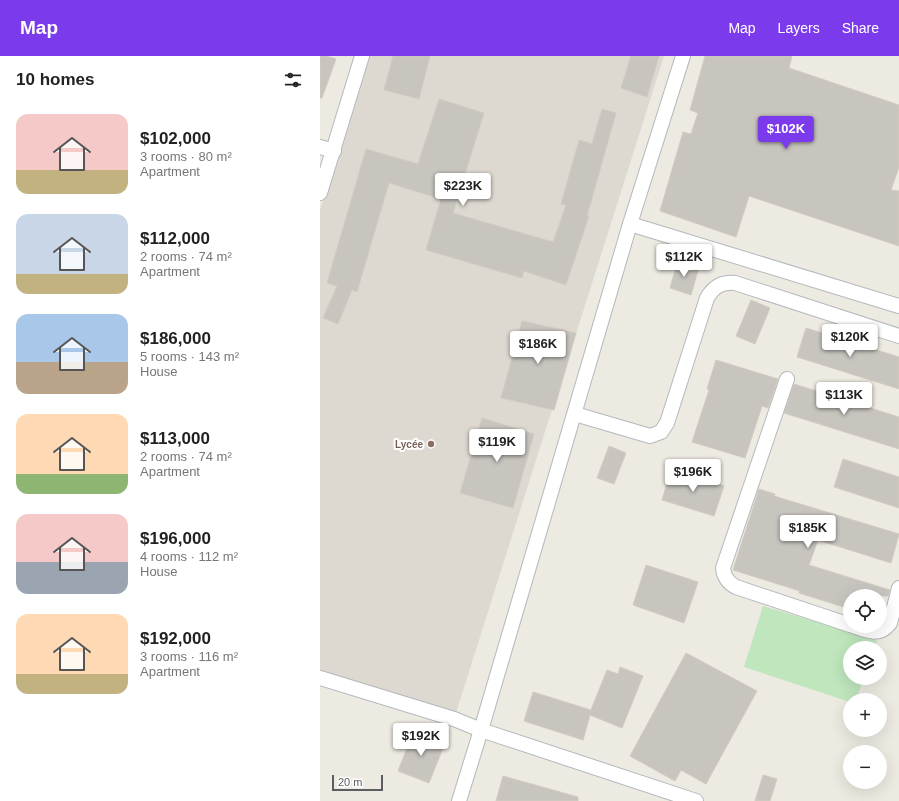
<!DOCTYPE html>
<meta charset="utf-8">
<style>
:root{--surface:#fff;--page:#f2f2f2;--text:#222;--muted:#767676;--accent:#7c3aed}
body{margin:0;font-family:Helvetica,sans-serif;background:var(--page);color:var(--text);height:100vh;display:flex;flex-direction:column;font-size:15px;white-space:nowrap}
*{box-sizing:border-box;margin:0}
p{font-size:13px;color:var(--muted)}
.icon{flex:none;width:22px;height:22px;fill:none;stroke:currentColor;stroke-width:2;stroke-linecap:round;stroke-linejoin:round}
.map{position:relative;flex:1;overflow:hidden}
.sheet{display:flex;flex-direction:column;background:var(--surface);width:320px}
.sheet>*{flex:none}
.tools{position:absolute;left:523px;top:533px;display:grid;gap:8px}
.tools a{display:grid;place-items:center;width:44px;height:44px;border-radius:50%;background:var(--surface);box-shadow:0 4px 16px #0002;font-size:20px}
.scale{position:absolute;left:12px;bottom:10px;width:51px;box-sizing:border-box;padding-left:4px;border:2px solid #5a5e63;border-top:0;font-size:11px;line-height:14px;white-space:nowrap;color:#5a5e63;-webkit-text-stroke:3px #fff;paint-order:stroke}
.price{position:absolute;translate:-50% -34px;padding:0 9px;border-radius:4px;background:#fff;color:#222;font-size:13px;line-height:26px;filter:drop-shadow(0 1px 2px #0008)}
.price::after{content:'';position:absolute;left:50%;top:24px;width:12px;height:9px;margin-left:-6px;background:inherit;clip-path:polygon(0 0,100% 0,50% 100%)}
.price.active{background:var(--accent);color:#fff}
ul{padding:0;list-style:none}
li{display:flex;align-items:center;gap:12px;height:100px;padding:0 16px}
li span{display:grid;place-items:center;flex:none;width:112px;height:80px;border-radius:12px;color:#555}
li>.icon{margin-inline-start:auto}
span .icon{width:48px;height:48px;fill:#fffc;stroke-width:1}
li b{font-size:17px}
h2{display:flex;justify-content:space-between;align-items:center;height:48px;padding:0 16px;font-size:17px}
header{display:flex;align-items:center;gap:24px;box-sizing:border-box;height:56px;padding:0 20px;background:var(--accent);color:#fff}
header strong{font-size:19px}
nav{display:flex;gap:22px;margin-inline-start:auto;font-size:14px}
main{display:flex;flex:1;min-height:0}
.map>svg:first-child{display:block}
.education{fill:#ddd9d0}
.green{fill:#bfe6bd}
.building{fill:#c8c5bf;stroke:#d2cbc0}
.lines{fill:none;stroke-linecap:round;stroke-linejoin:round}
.minor-casing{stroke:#b4b8bc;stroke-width:16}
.minor{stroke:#fff;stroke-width:14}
.education-dot{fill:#8d6e63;stroke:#fff;stroke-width:1.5}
.labels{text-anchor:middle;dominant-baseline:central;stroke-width:4;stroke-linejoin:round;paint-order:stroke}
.education-label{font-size:10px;font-weight:bold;fill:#785e54;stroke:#fff;text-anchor:end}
</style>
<header>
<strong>Map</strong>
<nav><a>Map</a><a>Layers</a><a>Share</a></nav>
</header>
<main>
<section class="sheet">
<h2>10 homes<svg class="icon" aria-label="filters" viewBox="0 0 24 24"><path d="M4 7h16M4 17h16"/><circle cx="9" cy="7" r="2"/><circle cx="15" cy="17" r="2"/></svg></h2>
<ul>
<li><span style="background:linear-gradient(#f6c9c9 70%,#c2b280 0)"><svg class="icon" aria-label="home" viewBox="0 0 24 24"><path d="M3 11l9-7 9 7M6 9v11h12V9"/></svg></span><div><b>$102,000</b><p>3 rooms · 80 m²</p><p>Apartment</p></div></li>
<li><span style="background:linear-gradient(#c9d6e8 75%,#c2b280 0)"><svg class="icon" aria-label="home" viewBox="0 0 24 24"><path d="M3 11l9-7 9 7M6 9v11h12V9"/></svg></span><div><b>$112,000</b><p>2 rooms · 74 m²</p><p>Apartment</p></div></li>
<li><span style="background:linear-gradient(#a9c7e8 60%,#b9a48a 0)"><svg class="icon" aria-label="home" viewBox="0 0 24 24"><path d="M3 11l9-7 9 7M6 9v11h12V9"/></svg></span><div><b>$186,000</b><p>5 rooms · 143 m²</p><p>House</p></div></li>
<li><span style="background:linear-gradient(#ffd9b3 75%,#8fb573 0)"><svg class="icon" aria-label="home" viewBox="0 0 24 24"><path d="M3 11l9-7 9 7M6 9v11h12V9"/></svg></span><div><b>$113,000</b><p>2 rooms · 74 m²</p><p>Apartment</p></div></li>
<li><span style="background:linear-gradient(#f6c9c9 60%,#9aa5b1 0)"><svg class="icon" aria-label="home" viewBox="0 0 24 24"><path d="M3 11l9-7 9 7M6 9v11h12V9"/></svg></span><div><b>$196,000</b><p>4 rooms · 112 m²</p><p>House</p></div></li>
<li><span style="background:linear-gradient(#ffd9b3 75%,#c2b280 0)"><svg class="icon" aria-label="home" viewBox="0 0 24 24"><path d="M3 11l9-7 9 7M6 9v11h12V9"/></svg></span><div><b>$192,000</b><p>3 rooms · 116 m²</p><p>Apartment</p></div></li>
</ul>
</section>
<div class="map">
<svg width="579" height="745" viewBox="0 0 579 745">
<rect width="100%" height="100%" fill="#edeae1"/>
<!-- education -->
<path class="education" d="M47,0H344L134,663L0,622V154Z"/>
<!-- green -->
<path class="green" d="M443,550L557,584L554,592H530V622H544L536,644H530V646L424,611Z"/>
<!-- building -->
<g class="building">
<path d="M0,0H6L16,3L2,42H0Z"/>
<path d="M73,0H110L99,43L64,34Z"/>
<path d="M311,0H339L327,41L301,32Z"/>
<path d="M385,0H472L469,12L579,49V111L571,134L579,135V190L429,140L416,181L340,155L363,76L371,78L378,57L370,54Z"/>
<path d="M119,43L164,57L133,157L233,186L246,149L241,148L259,84L272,88L282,53L296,57L267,160H269L246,229L204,215L202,222L106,194L121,143L69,127L37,236L32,234L18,268L3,262L17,230L7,227L46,93L98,108Z"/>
<path d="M358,204L379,211L371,239L350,232Z"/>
<path d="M431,244L450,252L435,288L416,280Z"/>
<path d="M202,265L256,277L234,354L181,342Z"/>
<path d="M486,272L579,301V333L477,301Z"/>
<path d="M396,304L458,323L448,352L442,350L425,402L372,386L389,334L387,333Z"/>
<path d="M474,328L579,361V393L464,357Z"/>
<path d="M162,362L214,378L193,452L140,437Z"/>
<path d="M289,390L306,397L294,428L277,422Z"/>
<path d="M523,403L579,421V452L514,431Z"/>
<path d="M351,414L404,430L394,460L342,444Z"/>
<path d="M439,433L455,438L454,440L579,478L571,507L498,484L489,509L570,534L568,540H530V553L479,537L480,535L413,514Z"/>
<path d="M326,509L378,526L364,567L313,549Z"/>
<path d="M366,597L437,635L386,728L361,714L355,725L310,700Z"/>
<path d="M300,611L323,620L302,672L270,659L263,684L204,665L213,636L271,654L287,614L298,618Z"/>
<path d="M94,674L125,687L109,727L78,715Z"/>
<path d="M443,719L457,723L450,745H435Z"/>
<path d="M183,720L258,741V745H176Z"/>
</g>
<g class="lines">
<!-- minor casing -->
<g class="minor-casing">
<g id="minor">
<path d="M0,91L14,95"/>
<path d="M0,137L42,0"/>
<path d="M310,168L579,250"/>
<path d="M467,323L403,512C404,521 408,527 416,531L530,569"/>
<path d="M255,358L330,380L341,376L347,367L387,242C394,230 402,226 415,227L579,280"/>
<path d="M533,570C547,575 560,581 570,567L579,532"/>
<path d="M0,622L134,663L161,674L376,745"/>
<path d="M139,745L161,674L310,168L363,0"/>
</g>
</g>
<!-- minor -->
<use href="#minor" class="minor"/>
</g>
<!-- markers -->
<circle class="education-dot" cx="111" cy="388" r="4"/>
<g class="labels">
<!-- education labels -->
<g class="education-label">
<text x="103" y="388">Lycée</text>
</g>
</g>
</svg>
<div class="tools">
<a><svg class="icon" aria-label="locate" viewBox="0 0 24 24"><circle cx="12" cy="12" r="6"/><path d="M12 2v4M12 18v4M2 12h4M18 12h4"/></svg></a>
<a><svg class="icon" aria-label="layers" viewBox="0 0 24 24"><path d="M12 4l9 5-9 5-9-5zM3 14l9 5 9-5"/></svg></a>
<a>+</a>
<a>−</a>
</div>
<div class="scale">20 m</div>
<b class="price active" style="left:466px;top:94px">$102K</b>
<b class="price" style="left:143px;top:151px">$223K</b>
<b class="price" style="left:364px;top:222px">$112K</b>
<b class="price" style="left:530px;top:302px">$120K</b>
<b class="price" style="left:218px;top:309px">$186K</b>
<b class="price" style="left:524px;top:360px">$113K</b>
<b class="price" style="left:177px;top:407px">$119K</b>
<b class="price" style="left:373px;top:437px">$196K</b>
<b class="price" style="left:488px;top:493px">$185K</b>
<b class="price" style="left:101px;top:701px">$192K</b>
</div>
</main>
